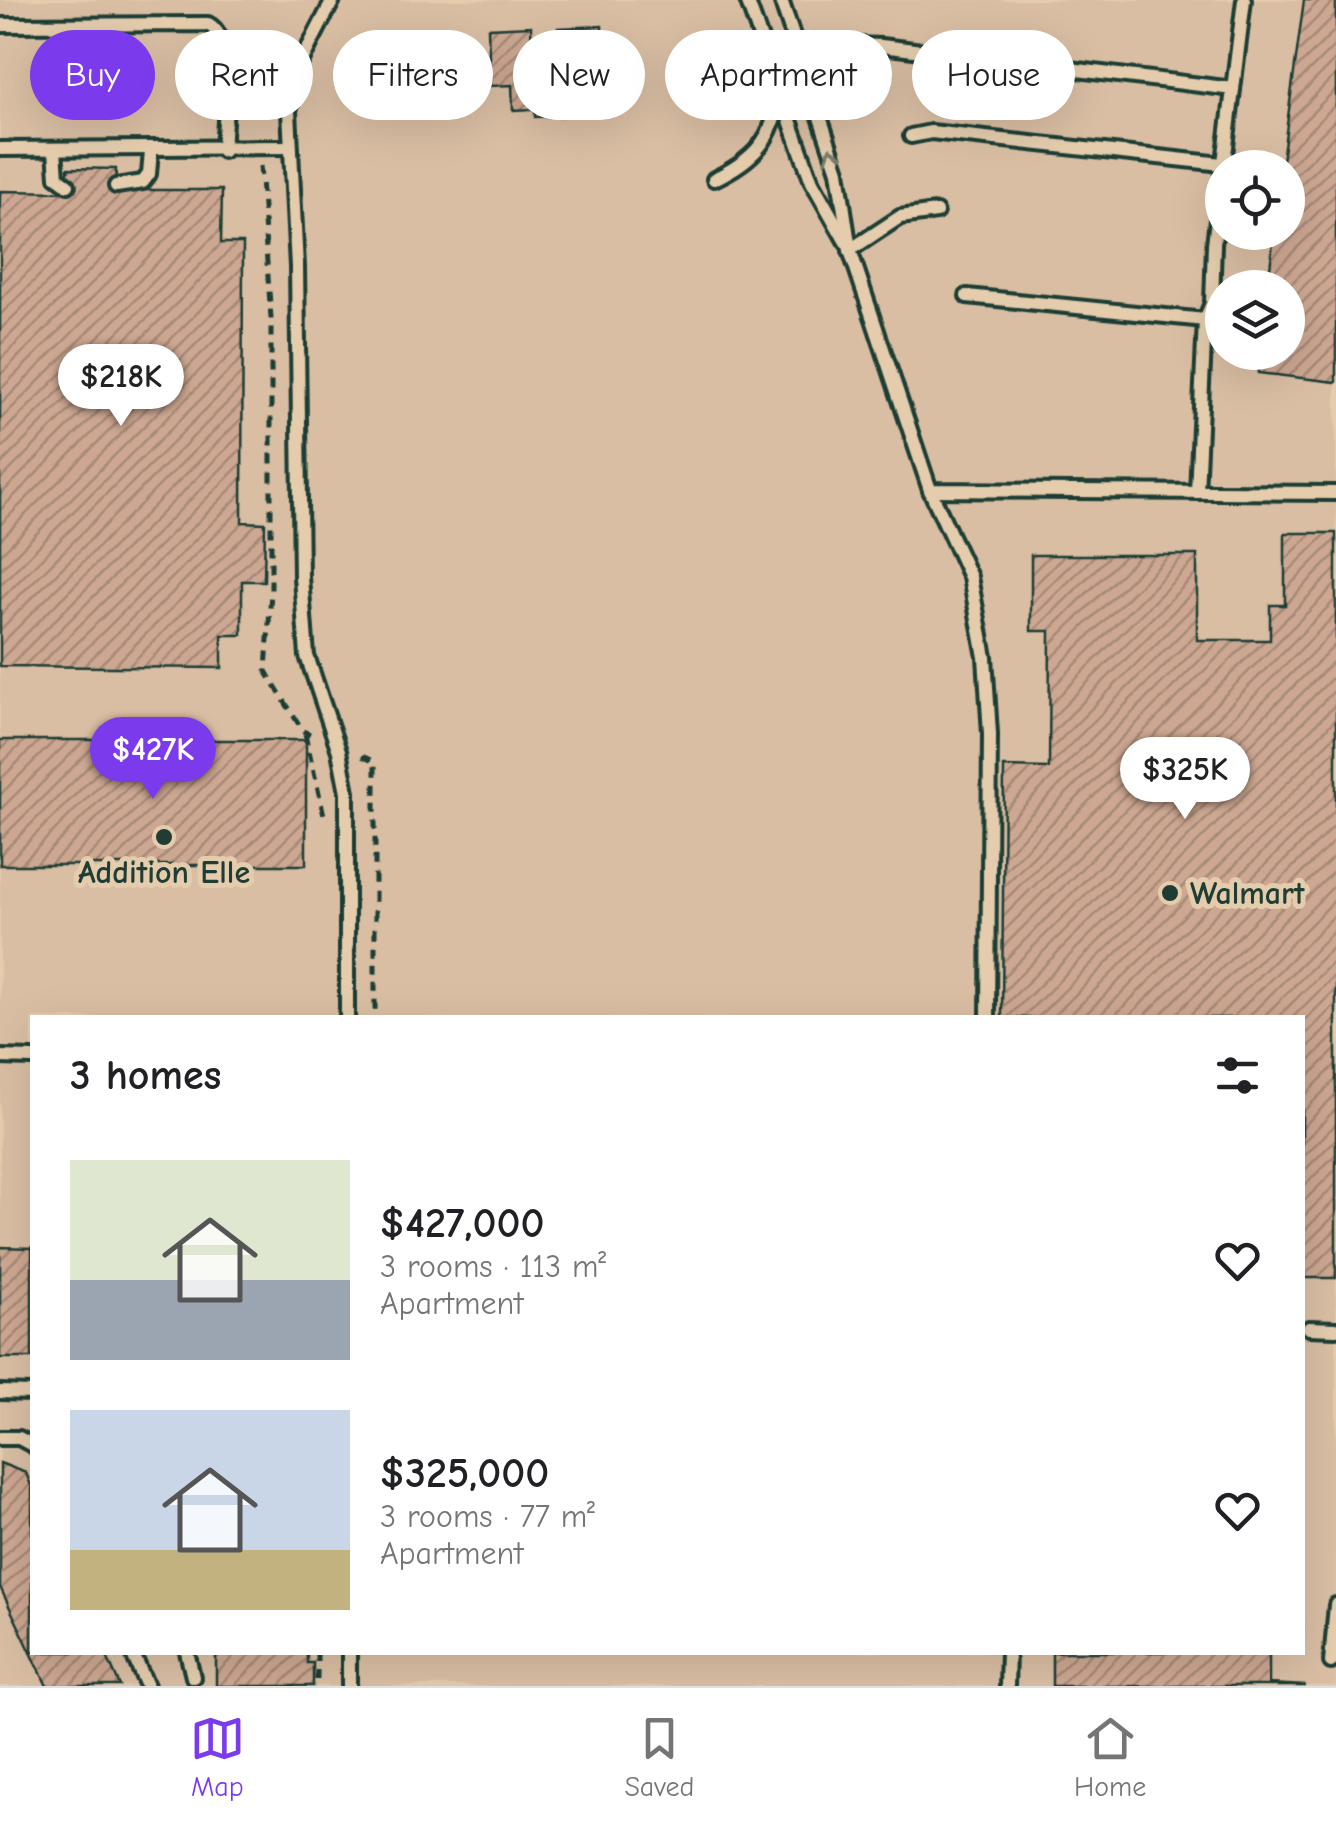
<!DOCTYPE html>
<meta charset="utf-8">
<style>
:root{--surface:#fff;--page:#f6f6f6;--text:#202124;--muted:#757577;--line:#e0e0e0;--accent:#7c3aed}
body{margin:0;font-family:"Comic Neue",sans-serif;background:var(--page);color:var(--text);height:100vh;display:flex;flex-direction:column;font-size:38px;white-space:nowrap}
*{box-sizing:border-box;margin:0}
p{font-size:32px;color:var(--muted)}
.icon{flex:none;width:55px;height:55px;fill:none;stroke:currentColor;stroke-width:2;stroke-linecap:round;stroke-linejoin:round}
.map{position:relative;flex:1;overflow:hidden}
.side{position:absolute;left:30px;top:1015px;width:1275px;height:640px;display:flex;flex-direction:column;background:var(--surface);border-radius:0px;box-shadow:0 10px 40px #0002}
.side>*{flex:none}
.top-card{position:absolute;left:30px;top:30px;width:1278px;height:90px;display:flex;gap:20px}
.fabs{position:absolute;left:1205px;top:150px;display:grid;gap:20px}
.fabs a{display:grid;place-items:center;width:100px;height:100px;border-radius:50%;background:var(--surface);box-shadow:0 10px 40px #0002;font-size:50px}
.price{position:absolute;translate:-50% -85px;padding:0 22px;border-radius:35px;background:#fff;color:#222;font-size:32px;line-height:65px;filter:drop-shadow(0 2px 5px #0008)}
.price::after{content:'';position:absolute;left:50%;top:60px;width:30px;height:22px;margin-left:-15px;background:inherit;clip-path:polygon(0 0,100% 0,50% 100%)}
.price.current{background:var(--accent);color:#fff}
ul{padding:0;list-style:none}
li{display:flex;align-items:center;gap:30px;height:250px;padding:0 40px}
li span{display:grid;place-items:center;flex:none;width:280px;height:200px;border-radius:0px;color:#555}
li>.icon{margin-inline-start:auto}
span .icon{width:120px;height:120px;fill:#fffc;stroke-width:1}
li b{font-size:42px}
h2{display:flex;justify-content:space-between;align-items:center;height:120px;padding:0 40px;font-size:42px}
.tag{padding:0 35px;border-radius:45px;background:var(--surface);box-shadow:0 10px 40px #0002;font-size:35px;line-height:90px}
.tag.current{background:var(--accent);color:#fff}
.tab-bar{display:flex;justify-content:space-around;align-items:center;height:140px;border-top:2px solid var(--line);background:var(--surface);font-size:28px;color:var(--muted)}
.tab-bar a{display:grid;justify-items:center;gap:5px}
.tab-bar .current{color:var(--accent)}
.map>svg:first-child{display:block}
.built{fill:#d9bea3;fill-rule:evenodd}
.building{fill:url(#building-hatch);stroke:#1f3d34;stroke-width:2.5}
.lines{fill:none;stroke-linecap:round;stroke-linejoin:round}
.service-casing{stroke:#1f3d34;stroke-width:20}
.path{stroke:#1f3d34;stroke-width:5;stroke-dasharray:10 8;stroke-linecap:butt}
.service{stroke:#e4ccad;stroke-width:12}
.oneway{stroke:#787d6a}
.poi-dot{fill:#1f3d34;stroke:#e4ccad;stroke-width:4}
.labels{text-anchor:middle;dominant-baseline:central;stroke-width:10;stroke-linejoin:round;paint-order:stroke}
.poi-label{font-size:32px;font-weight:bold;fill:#1f3d34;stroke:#e4ccad}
</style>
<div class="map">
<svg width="1336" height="1686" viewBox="0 0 1336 1686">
<defs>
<pattern id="building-hatch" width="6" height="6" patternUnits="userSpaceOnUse" patternTransform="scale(2.5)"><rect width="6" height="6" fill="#cda791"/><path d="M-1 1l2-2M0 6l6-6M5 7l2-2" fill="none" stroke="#a68977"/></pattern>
</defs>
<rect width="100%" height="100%" fill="#e4ccad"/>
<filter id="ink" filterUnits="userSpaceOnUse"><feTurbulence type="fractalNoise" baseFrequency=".01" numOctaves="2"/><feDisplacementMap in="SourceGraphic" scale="20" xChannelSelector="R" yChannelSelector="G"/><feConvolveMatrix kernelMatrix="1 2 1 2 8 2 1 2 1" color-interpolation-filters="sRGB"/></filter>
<g filter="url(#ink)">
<!-- built -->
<path class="built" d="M0,0H1336V1686H0ZM1222,168H1288V232H1222ZM1222,288H1288V352H1222ZM32,1018H1302V1652H32Z"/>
<!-- building -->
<g class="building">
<path d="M1304,0H1336V382L1258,373L1260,352H1288V288H1268L1274,232H1288V168H1281Z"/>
<path d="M531,26L533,86L560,85L558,28L602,26L604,84L581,85L582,109H561L562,116L535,117V109L513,110L512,85L490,86L488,28Z"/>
<path d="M68,168L116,169L115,190H222L221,243H243L242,522L265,523L264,581H242V635H222V668L0,666V191L68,192Z"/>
<path d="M1285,533H1336V1278H1302V1018H1002L1004,767L1049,768L1050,631H1031V555H1197V640H1270V605H1285Z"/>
<rect x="0" y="740" width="306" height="125"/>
<path d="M0,1247L32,1248V1358H0Z"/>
<path d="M0,1463L26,1473L32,1488V1652H105L120,1686H47L0,1587Z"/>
<path d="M216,1652H307V1663H313V1686H216Z"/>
<path d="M1052,1652H1269V1684L1306,1686H1052Z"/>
</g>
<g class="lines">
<!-- service casing -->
<g class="service-casing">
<g id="service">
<path d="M333,0L301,62L289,111L297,267L301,577L307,656L339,751L347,792V1018"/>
<path d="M747,0L812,182L846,242"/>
<path d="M781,0L838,171L850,250L930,490L1336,493"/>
<path d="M0,25L208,24C237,38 224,120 223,151"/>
<path d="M801,58L835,44L881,46L1233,89"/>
<path d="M911,136L931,132L1222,164"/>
<path d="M0,149L290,147"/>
<path d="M55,150L57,177L68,185"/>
<path d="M714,179C754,160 774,139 779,94"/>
<path d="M116,186L143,182L149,174L151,151"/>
<path d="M850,250L900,217L936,212"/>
<path d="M967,296L1205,320"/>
<path d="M930,490L970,577L985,657L990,734L988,1018"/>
<path d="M1197,492L1205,320L1212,303L1214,244L1244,0"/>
<path d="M0,1057L32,1058"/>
<path d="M1309,1328L1336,1329"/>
<path d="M0,1392L32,1393"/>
<path d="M0,1438H19L32,1445"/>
<path d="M132,1652L147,1686"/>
<path d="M187,1652L193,1677"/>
<path d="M349,1652V1686"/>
<path d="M1331,1662L1336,1605"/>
<path d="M1007,1686L1008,1652"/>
</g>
</g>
<!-- path -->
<g class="path">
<path d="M260,166L271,318V591L266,671L303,731L310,734"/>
<path d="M305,734L324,815"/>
<path d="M362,756L375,762V1018"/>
<path d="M317,1652V1686"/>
</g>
<!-- service -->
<use href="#service" class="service"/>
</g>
<!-- one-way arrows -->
<defs><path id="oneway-chevron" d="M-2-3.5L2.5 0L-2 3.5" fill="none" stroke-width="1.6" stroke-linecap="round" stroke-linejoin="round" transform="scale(2.5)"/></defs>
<use class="oneway" href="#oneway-chevron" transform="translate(832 154) rotate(-108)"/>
</g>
<!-- markers -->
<g class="poi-dot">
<circle cx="164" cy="837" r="10"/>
<circle cx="1170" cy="893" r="10"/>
</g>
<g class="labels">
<!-- poi labels -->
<g class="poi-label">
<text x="164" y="872">Addition Elle</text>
<text x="1190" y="893" text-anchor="start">Walmart</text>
</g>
</g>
</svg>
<div class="fabs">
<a><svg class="icon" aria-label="locate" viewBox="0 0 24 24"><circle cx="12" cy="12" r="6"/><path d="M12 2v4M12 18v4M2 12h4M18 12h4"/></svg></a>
<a><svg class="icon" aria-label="layers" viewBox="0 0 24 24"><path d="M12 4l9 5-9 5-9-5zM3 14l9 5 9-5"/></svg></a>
</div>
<b class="price" style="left:121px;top:429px">$218K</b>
<b class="price current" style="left:153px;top:802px">$427K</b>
<b class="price" style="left:1185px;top:822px">$325K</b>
<div class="top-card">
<a class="tag current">Buy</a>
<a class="tag">Rent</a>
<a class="tag">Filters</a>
<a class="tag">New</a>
<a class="tag">Apartment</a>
<a class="tag">House</a>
</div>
<section class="side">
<h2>3 homes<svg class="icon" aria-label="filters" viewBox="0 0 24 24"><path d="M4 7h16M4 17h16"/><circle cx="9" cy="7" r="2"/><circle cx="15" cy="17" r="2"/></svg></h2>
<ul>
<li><span style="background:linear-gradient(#dfe7d0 60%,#9aa5b1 0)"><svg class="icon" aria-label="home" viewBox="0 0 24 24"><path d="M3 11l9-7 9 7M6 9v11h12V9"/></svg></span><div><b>$427,000</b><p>3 rooms · 113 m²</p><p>Apartment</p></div><svg class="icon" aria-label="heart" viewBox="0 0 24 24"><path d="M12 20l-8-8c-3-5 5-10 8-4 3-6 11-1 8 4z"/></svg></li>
<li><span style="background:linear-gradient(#c9d6e8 70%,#c2b280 0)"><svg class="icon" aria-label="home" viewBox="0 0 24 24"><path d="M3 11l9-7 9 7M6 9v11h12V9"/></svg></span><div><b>$325,000</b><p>3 rooms · 77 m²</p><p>Apartment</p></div><svg class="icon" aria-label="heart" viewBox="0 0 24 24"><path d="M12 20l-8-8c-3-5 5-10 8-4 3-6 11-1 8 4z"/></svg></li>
</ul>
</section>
</div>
<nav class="tab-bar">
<a class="current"><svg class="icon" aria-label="map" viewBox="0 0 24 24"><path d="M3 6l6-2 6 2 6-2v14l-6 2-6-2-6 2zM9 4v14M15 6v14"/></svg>Map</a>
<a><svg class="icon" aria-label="saved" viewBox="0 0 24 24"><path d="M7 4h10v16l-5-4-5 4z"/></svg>Saved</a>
<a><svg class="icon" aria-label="home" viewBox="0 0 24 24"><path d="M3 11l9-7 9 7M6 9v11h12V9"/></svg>Home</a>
</nav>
